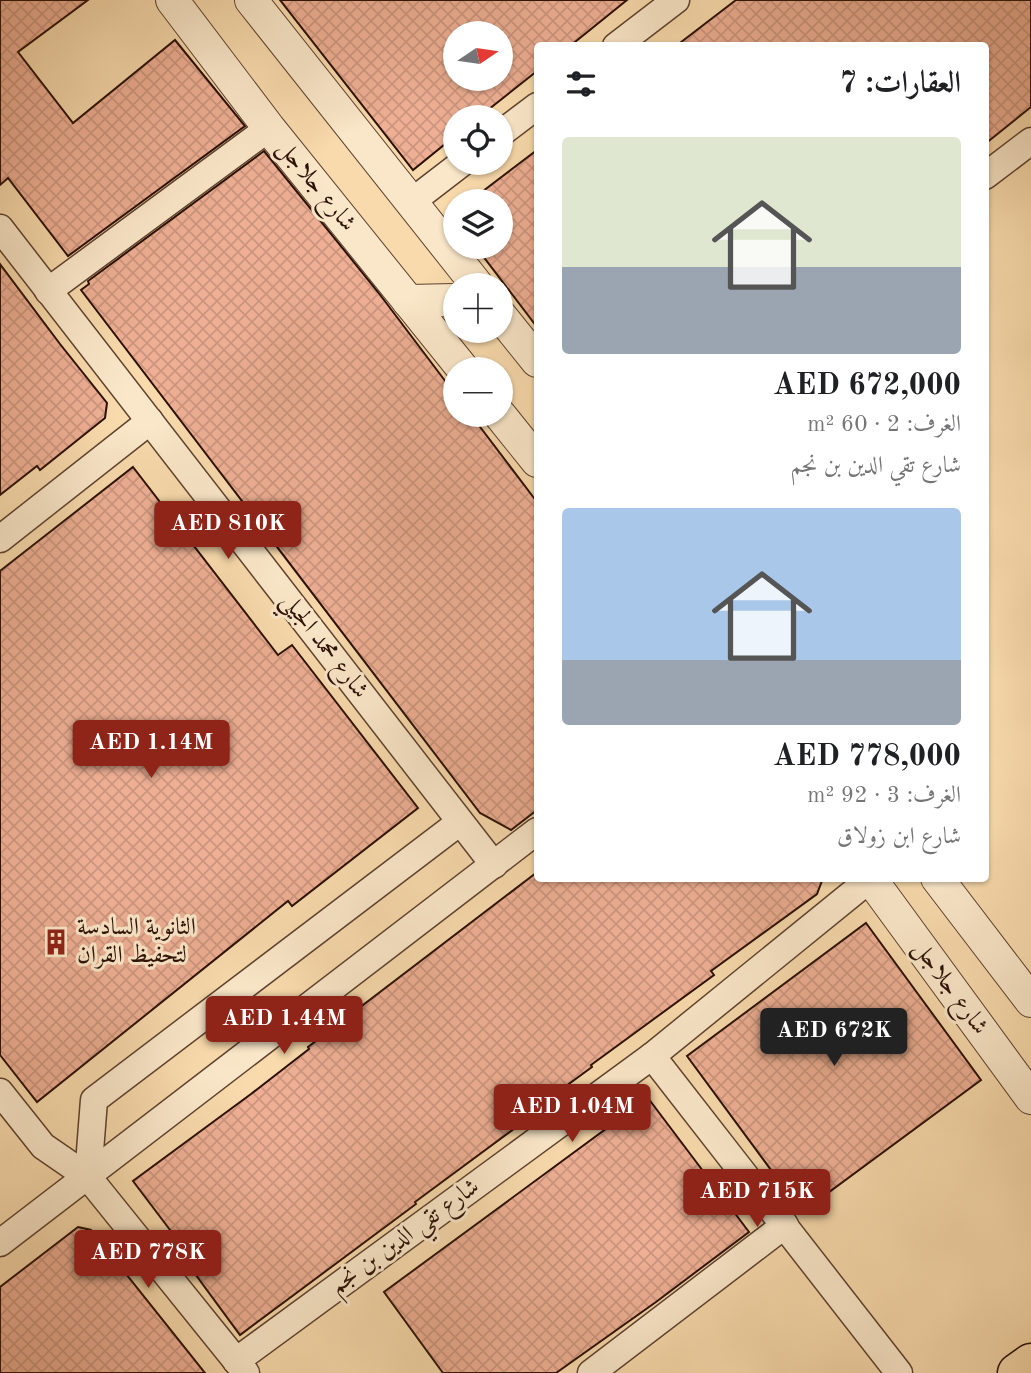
<!DOCTYPE html>
<html lang="ar">
<meta charset="utf-8">
<style>
:root{--surface:#fff;--page:#f6f6f6;--text:#202124;--muted:#757577;--accent:#8f2418}
body{margin:0;font-family:"Old Standard TT",Amiri,serif;background:var(--page);color:var(--text);direction:rtl;height:100vh;display:flex;flex-direction:column;font-size:26px;white-space:nowrap}
*{box-sizing:border-box;margin:0}
p{font-size:23px;color:var(--muted)}
.icon{flex:none;width:38px;height:38px;fill:none;stroke:currentColor;stroke-width:2;stroke-linecap:round;stroke-linejoin:round}
.map{position:relative;flex:1;overflow:hidden;direction:ltr}
.drawer{position:absolute;left:534px;top:42px;width:455px;height:840px;display:flex;flex-direction:column;background:var(--surface);border-radius:7px;box-shadow:0 2px 5px #0004;direction:rtl}
.drawer>*{flex:none}
.needle{width:46px;rotate:77deg}
.tools{position:absolute;left:443px;top:21px;display:grid;gap:14px}
.tools a{display:grid;place-items:center;width:70px;height:70px;border-radius:50%;background:var(--surface);box-shadow:0 2px 5px #0004;font-size:35px}
.price{position:absolute;translate:-50% -60px;padding:0 16px;border-radius:7px;background:var(--accent);color:#fff;font-size:23px;line-height:46px;filter:drop-shadow(0 2px 4px #0008)}
.price::after{content:'';position:absolute;left:50%;top:42px;width:21px;height:16px;margin-left:-10px;background:inherit;clip-path:polygon(0 0,100% 0,50% 100%)}
.price.on{background:#222;color:#fff}
ul{padding:0;list-style:none}
li{display:grid;align-content:center;gap:14px;height:371px;padding:0 28px}
li span{display:grid;place-items:center;height:217px;border-radius:7px;color:#555}
li>.icon{margin-inline-start:auto}
span .icon{width:126px;height:126px;fill:#fffc;stroke-width:1}
li b{font-size:30px}
h2{display:flex;justify-content:space-between;align-items:center;height:84px;padding:0 28px;font-size:30px}
.map>svg:first-child{display:block}
.building{fill:url(#building-cross-hatch);stroke:#2b1005;stroke-width:2;fill-rule:evenodd}
.lines{fill:none;stroke-linecap:round;stroke-linejoin:round}
.minor-casing{stroke:#5e422f;stroke-width:29}
.tertiary-casing{stroke:#5e422f;stroke-width:34}
.primary-casing{stroke:#2b1005;stroke-width:41}
.minor{stroke:#fae7c9;stroke-width:26}
.tertiary{stroke:#fae7c9;stroke-width:32}
.primary{stroke:#f8daac;stroke-width:38}
.labels{text-anchor:middle;dominant-baseline:central;stroke-width:6;stroke-linejoin:round;paint-order:stroke}
.street-label{font-size:24px;fill:#2b1005;stroke:#fae7c9}
.poi-label{font-size:24px;fill:#2b1005;stroke:#fae7c9;text-anchor:start}
</style>
<div class="map">
<svg width="1031" height="1373" viewBox="0 0 1031 1373">
<defs>
<pattern id="building-cross-hatch" width="8" height="8" patternUnits="userSpaceOnUse" patternTransform="scale(1.75)"><rect width="8" height="8" fill="#eeaf94"/><path d="M0 0l8 8M0 8l8-8" fill="none" stroke="#cc967e"/></pattern>
</defs>
<rect width="100%" height="100%" fill="#f8daac"/>
<filter id="stains"><feTurbulence type="fractalNoise" baseFrequency=".00286" numOctaves="4"/><feColorMatrix values="0 0 0 0 .2 0 0 0 0 .09 0 0 0 0 .02 0 0 0 .5 -.17"/></filter>
<radialGradient id="worn" r=".72"><stop offset=".6" stop-color="#630" stop-opacity="0"/><stop offset="1" stop-color="#630" stop-opacity=".3"/></radialGradient>
<!-- building -->
<g class="building">
<path d="M0,0H88L18,52L73,123L175,40L245,126L68,256L8,178L0,185Z"/>
<path d="M280,0H627L570,46H537V71L479,117H455V136L413,170ZM455,33H500V79H455Z"/>
<path d="M736,0H1031V107L985,144V46H676Z"/>
<path d="M537,150V327L476,247H500V201H470Z"/>
<path d="M264,151L378,292L455,394V415H471L537,502V810L511,830L480,813L81,290L89,284L88,281Z"/>
<path d="M0,264L60,344L107,403L105,418L40,470L37,466L0,495Z"/>
<path d="M133,467L278,655L292,645L418,808L292,906L288,901L37,1102L0,1055V571Z"/>
<path d="M536,873L537,878H823L817,894L711,971L714,975L591,1065L592,1067L532,1111L534,1114L415,1202L416,1204L240,1335L190,1267L195,1263L133,1181L251,1094L309,1049L308,1047Z"/>
<path d="M866,923L981,1080L802,1212L687,1056Z"/>
<path d="M648,1098L749,1232L656,1302L556,1373H443L384,1292Z"/>
<path d="M78,1227L91,1230L205,1373H0V1287Z"/>
</g>
<g class="lines">
<!-- minor casing -->
<g class="minor-casing">
<g id="minor">
<path d="M616,46L676,0"/>
<path d="M500,134L537,106"/>
<path d="M985,176L1031,141"/>
<path d="M410,203L462,163"/>
<path d="M0,228L494,865"/>
<path d="M48,291L269,128"/>
<path d="M0,539L150,421"/>
<path d="M652,1056L899,1373"/>
<path d="M0,1092L43,1146L88,1177L246,1373"/>
<path d="M88,1177L94,1100L460,822"/>
<path d="M0,1243L537,831"/>
<path d="M236,1361L652,1056L870,879"/>
<path d="M591,1373L785,1225"/>
</g>
</g>
<!-- tertiary casing -->
<g class="tertiary-casing">
<g id="tertiary">
<path d="M172,0L269,128L463,369"/>
<path d="M251,0L477,285"/>
<path d="M408,301L455,300"/>
<path d="M500,315L537,361"/>
<path d="M500,415L537,461"/>
<path d="M870,878L1031,1098"/>
<path d="M937,878L1031,1001"/>
</g>
</g>
<!-- primary casing -->
<g class="primary-casing">
<path id="primary" d="M1017,1373L1031,1363"/>
</g>
<!-- minor -->
<use href="#minor" class="minor"/>
<!-- tertiary -->
<use href="#tertiary" class="tertiary"/>
<!-- primary -->
<use href="#primary" class="primary"/>
</g>
<!-- icons -->
<defs>
<g id="building-bare" transform="scale(2.1)"><path d="M-4-6H4V6H1V3H-1V6H-4ZM-2.5-4.3h1.7v1.8h-1.7ZM.8-4.3h1.7v1.8H.8ZM-2.5-1h1.7V.8h-1.7ZM.8-1h1.7V.8H.8Z" fill="#8f2418" stroke="#fae7c9" stroke-width="2.5" paint-order="stroke"/></g>
</defs>
<g fill-rule="evenodd">
<use href="#building-bare" x="56" y="942"/>
</g>
<g class="labels">
<!-- street labels -->
<g class="street-label">
<text transform="translate(316 186) rotate(51)">شارع جلاجل</text>
<text transform="translate(324 646) rotate(52)">شارع محمد الجيلي</text>
<text transform="translate(950 988) rotate(54)">شارع جلاجل</text>
<text transform="translate(405 1237) rotate(-36)">شارع تقي الدين بن نجم</text>
</g>
<!-- poi labels -->
<g class="poi-label">
<text x="77" y="928">الثانوية السادسة<tspan x="77" dy="28">لتحفيظ القران</tspan></text>
</g>
</g>
<rect width="100%" height="100%" filter="url(#stains)"/>
<rect width="100%" height="100%" fill="url(#worn)"/>
</svg>
<div class="tools">
<a><svg class="needle" viewBox="-14 -14 28 28"><path d="M0-13l5 13h-10z" fill="#e53935"/><path d="M0 13l5-13h-10z" fill="#757577"/></svg></a>
<a><svg class="icon" aria-label="locate" viewBox="0 0 24 24"><circle cx="12" cy="12" r="6"/><path d="M12 2v4M12 18v4M2 12h4M18 12h4"/></svg></a>
<a><svg class="icon" aria-label="layers" viewBox="0 0 24 24"><path d="M12 4l9 5-9 5-9-5zM3 14l9 5 9-5"/></svg></a>
<a>+</a>
<a>−</a>
</div>
<b class="price" style="left:228px;top:561px">AED 810K</b>
<b class="price" style="left:151px;top:780px">AED 1.14M</b>
<b class="price" style="left:284px;top:1056px">AED 1.44M</b>
<b class="price on" style="left:834px;top:1068px">AED 672K</b>
<b class="price" style="left:572px;top:1144px">AED 1.04M</b>
<b class="price" style="left:757px;top:1229px">AED 715K</b>
<b class="price" style="left:148px;top:1290px">AED 778K</b>
<section class="drawer">
<h2>العقارات: 7<svg class="icon" aria-label="filters" viewBox="0 0 24 24"><path d="M4 7h16M4 17h16"/><circle cx="9" cy="7" r="2"/><circle cx="15" cy="17" r="2"/></svg></h2>
<ul>
<li><span style="background:linear-gradient(#dfe7d0 60%,#9aa5b1 0)"><svg class="icon" aria-label="home" viewBox="0 0 24 24"><path d="M3 11l9-7 9 7M6 9v11h12V9"/></svg></span><div><b>AED 672,000</b><p>الغرف: 2 · 60 m²</p><p>شارع تقي الدين بن نجم</p></div></li>
<li><span style="background:linear-gradient(#a9c7e8 70%,#9aa5b1 0)"><svg class="icon" aria-label="home" viewBox="0 0 24 24"><path d="M3 11l9-7 9 7M6 9v11h12V9"/></svg></span><div><b>AED 778,000</b><p>الغرف: 3 · 92 m²</p><p>شارع ابن زولاق</p></div></li>
</ul>
</section>
</div>
